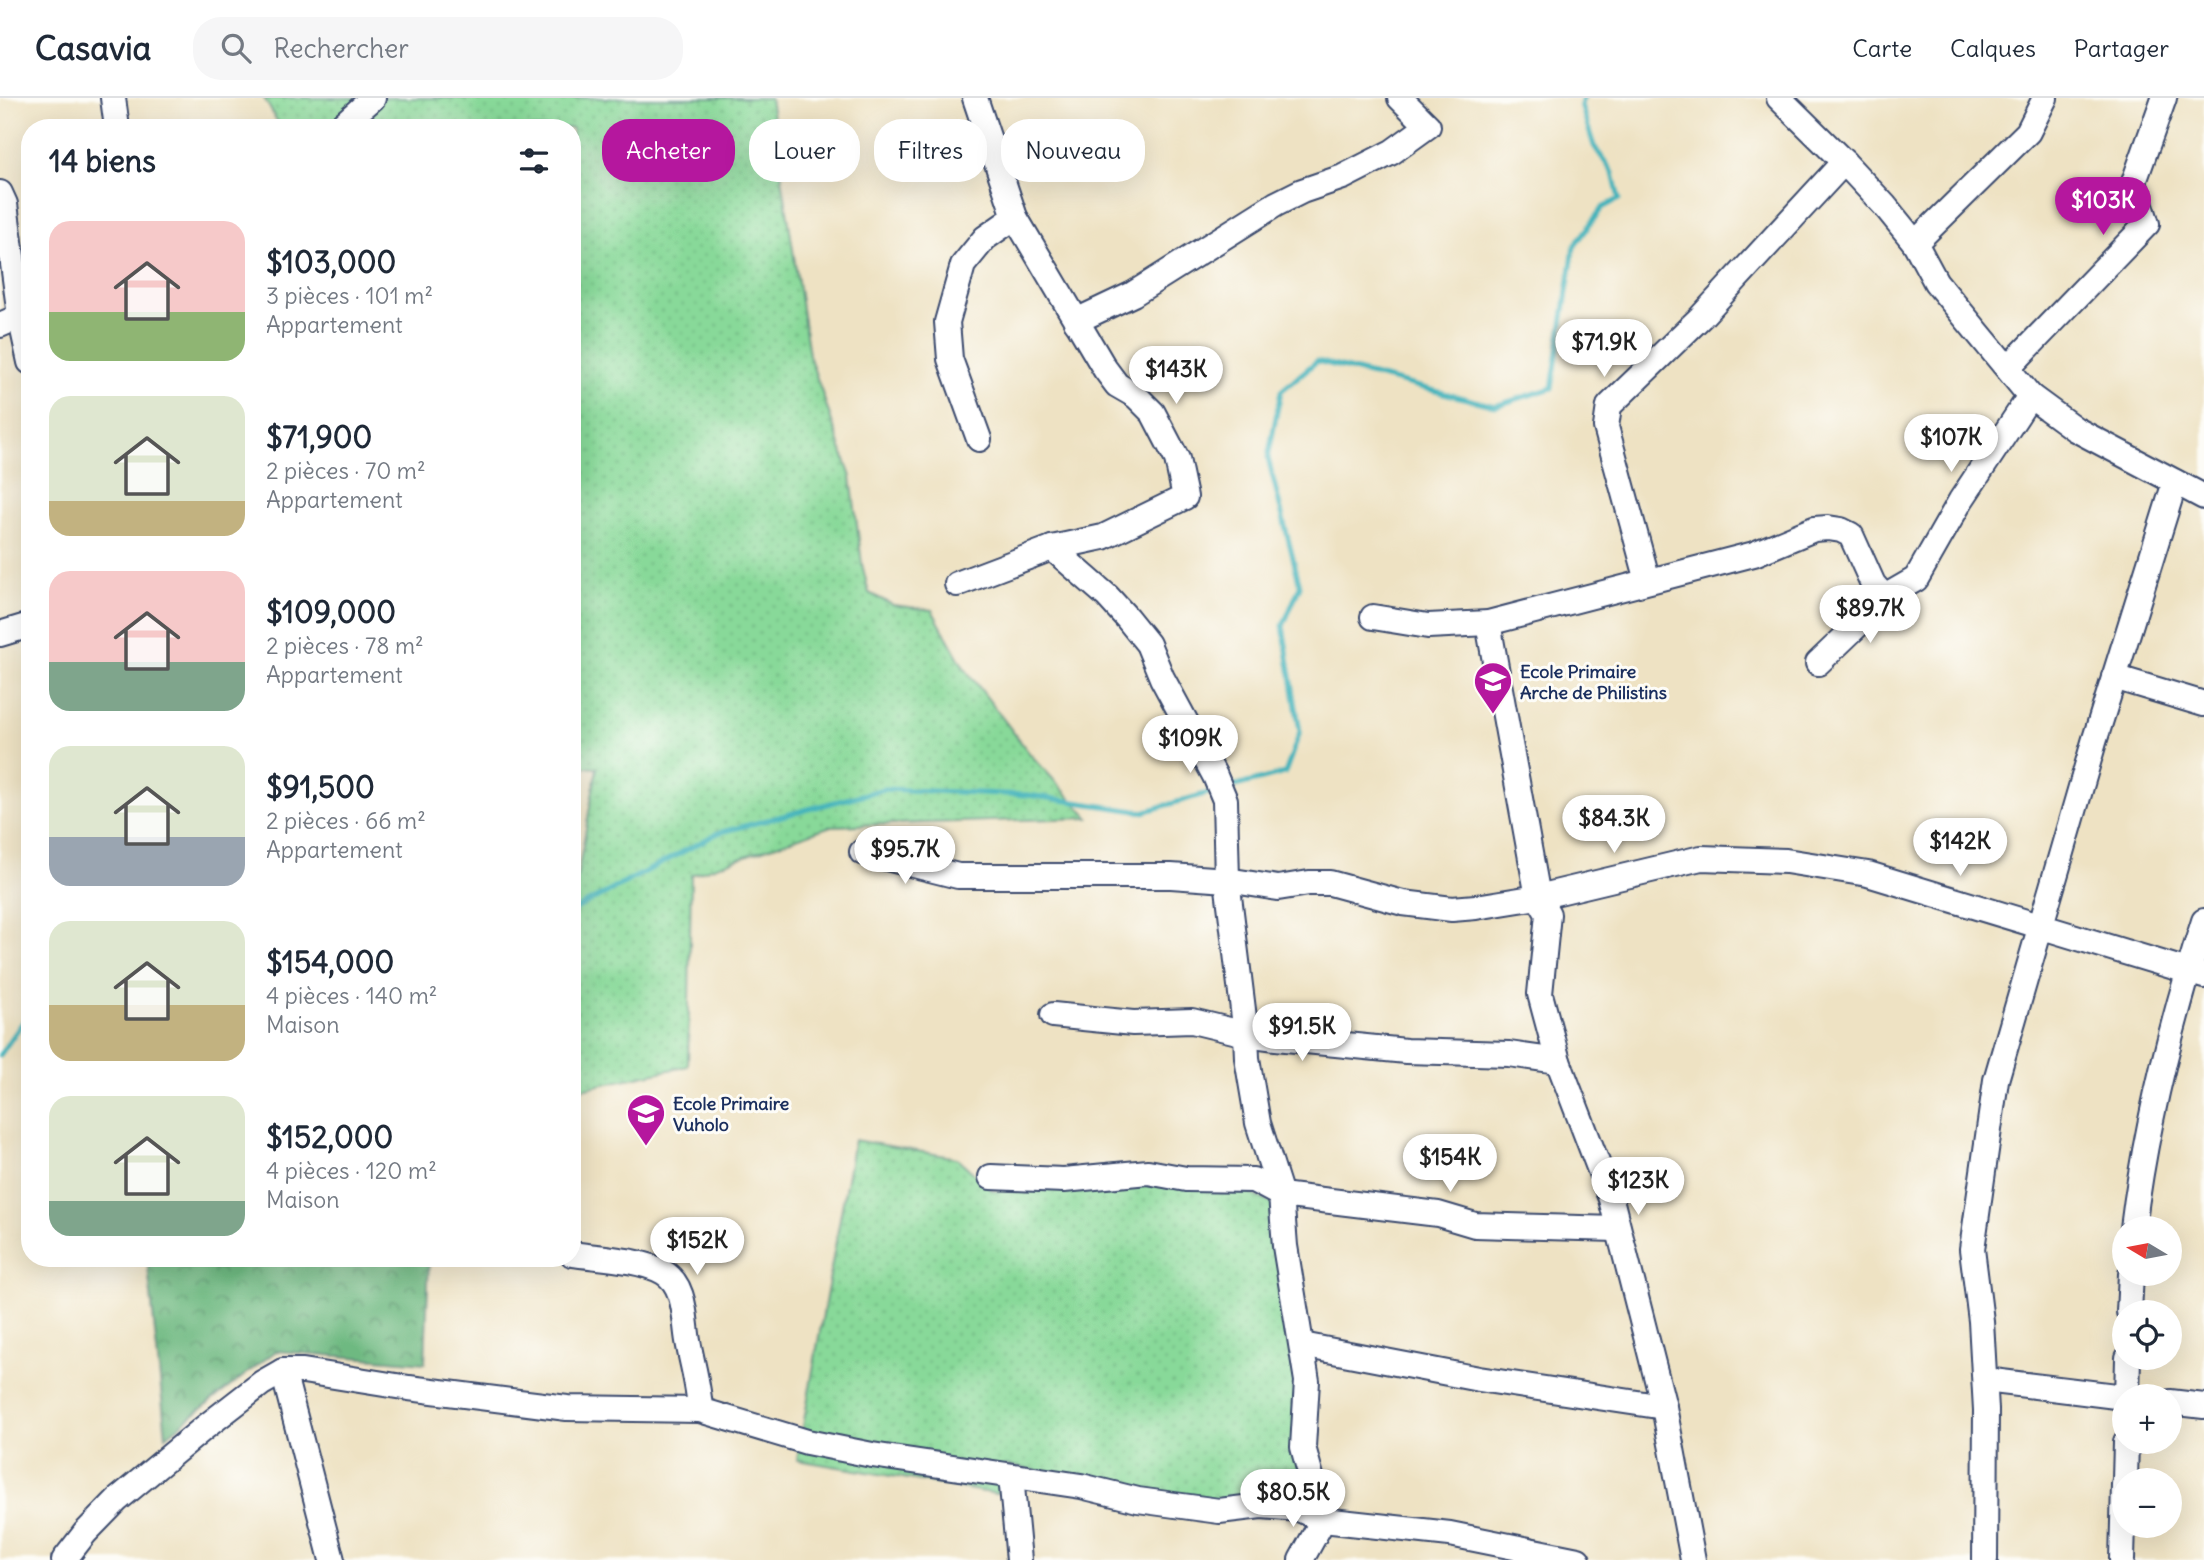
<!DOCTYPE html>
<html lang="fr">
<meta charset="utf-8">
<style>
:root{--surface:#fff;--page:#f6f6f7;--text:#1f2937;--muted:#747a83;--line:#e0e1e3;--accent:#b5179e}
body{margin:0;font-family:Delius,sans-serif;background:var(--page);color:var(--text);height:100vh;display:flex;flex-direction:column;font-size:26px;white-space:nowrap}
*{box-sizing:border-box;margin:0}
p{font-size:23px;color:var(--muted)}
.icon{flex:none;width:38px;height:38px;fill:none;stroke:currentColor;stroke-width:2;stroke-linecap:round;stroke-linejoin:round}
.map{position:relative;flex:1;overflow:hidden}
.drawer{position:absolute;left:21px;top:21px;width:560px;height:1148px;display:flex;flex-direction:column;background:var(--surface);border-radius:28px;box-shadow:0 7px 28px #0002}
.drawer>*{flex:none}
.top-card{position:absolute;left:602px;top:21px;width:665px;height:63px;display:flex;gap:14px}
.needle{width:46px;rotate:280deg}
.tools{position:absolute;left:2112px;top:1118px;display:grid;gap:14px}
.tools a{display:grid;place-items:center;width:70px;height:70px;border-radius:50%;background:var(--surface);box-shadow:0 7px 28px #0002;font-size:35px}
.price{position:absolute;translate:-50% -60px;padding:0 16px;border-radius:24px;background:#fff;color:#222;font-size:23px;line-height:46px;filter:drop-shadow(0 2px 4px #0008)}
.price::after{content:'';position:absolute;left:50%;top:42px;width:21px;height:16px;margin-left:-10px;background:inherit;clip-path:polygon(0 0,100% 0,50% 100%)}
.price.on{background:var(--accent);color:#fff}
ul{padding:0;list-style:none}
li{display:flex;align-items:center;gap:21px;height:175px;padding:0 28px}
li span{display:grid;place-items:center;flex:none;width:196px;height:140px;border-radius:21px;color:#555}
li>.icon{margin-inline-start:auto}
span .icon{width:84px;height:84px;fill:#fffc;stroke-width:1}
li b{font-size:30px}
h2{display:flex;justify-content:space-between;align-items:center;height:84px;padding:0 28px;font-size:30px}
.tag{padding:0 24px;border-radius:28px;background:var(--surface);box-shadow:0 7px 28px #0002;font-size:24px;line-height:63px}
.tag.on{background:var(--accent);color:#fff}
header{display:flex;align-items:center;gap:42px;box-sizing:border-box;height:98px;padding:0 35px;background:var(--surface);border-bottom:2px solid var(--line)}
header strong{font-size:33px}
nav{display:flex;gap:38px;margin-inline-start:auto;font-size:24px}
.search{width:490px;height:63px;background:var(--page);display:flex;align-items:center;gap:18px;box-sizing:border-box;padding:0 24px;border-radius:28px;color:var(--muted);font-size:26px}
.map>svg:first-child{display:block}
.grass{fill:url(#grass-dots);stroke:#52847c;stroke-width:2}
.forest{fill:url(#forest-crowns);stroke:#447470;stroke-width:2}
.lines{fill:none;stroke-linecap:round;stroke-linejoin:round}
.stream{stroke:#43b3bb;stroke-width:5}
.minor-casing{stroke:#3b4a6d;stroke-width:28}
.minor{stroke:#fff;stroke-width:24}
.labels{text-anchor:middle;dominant-baseline:central;stroke-width:6;stroke-linejoin:round;paint-order:stroke}
.poi-label{font-size:18px;font-weight:bold;fill:#1b2f5e;stroke:#fdfcf7;text-anchor:start}
</style>
<header>
<strong>Casavia</strong>
<div class="search"><svg class="icon" aria-label="search" viewBox="0 0 24 24"><circle cx="10" cy="10" r="6"/><path d="M15 15l6 6"/></svg>Rechercher</div>
<nav><a>Carte</a><a>Calques</a><a>Partager</a></nav>
</header>
<div class="map">
<svg width="2204" height="1462" viewBox="0 0 2204 1462">
<defs>
<pattern id="grass-dots" width="8" height="8" patternUnits="userSpaceOnUse" patternTransform="scale(1.75)"><rect width="8" height="8" fill="#88d999"/><path d="M2 2h.1M6 6h.1" fill="none" stroke="#75bb86" stroke-width="1.8" stroke-linecap="round"/></pattern>
<pattern id="forest-crowns" width="20" height="18" patternUnits="userSpaceOnUse" patternTransform="scale(1.75)"><rect width="20" height="18" fill="#6eb981"/><path d="M2 6a3 3 0 1 1 6 0M12 15a3 3 0 1 1 6 0" fill="none" stroke="#5a976d"/></pattern>
</defs>
<rect width="100%" height="100%" fill="#fdfcf7"/>
<filter id="ink" filterUnits="userSpaceOnUse"><feTurbulence type="fractalNoise" baseFrequency=".0143" numOctaves="2"/><feDisplacementMap in="SourceGraphic" scale="14" xChannelSelector="R" yChannelSelector="G"/><feConvolveMatrix kernelMatrix="1 2 1 2 8 2 1 2 1" color-interpolation-filters="sRGB"/></filter>
<filter id="wash" filterUnits="userSpaceOnUse"><feTurbulence type="fractalNoise" baseFrequency=".00686" numOctaves="4" result="noise"/><feDisplacementMap in="SourceGraphic" scale="28" xChannelSelector="R" yChannelSelector="G"/><feGaussianBlur stdDeviation="1.57" result="paint"/><feColorMatrix in="noise" values="0 0 0 0 0 0 0 0 0 0 0 0 0 0 0 0 0 1.4 0 .05"/><feComposite in="paint" operator="in"/></filter>
<g filter="url(#wash)">
<rect width="100%" height="100%" fill="#eee2c3"/>
<!-- grass -->
<g class="grass">
<path d="M264,0H770L809,257L851,379L862,466L869,495L893,507L932,512L963,568L1030,656L1089,720L831,728L691,777L688,968L572,993V794L575,791L597,670L572,668V30H281Z"/>
<path d="M854,1042L957,1060L993,1093L1124,1085L1239,1091L1276,1107L1312,1404L1215,1406L1005,1367L997,1396L797,1362Z"/>
</g>
<!-- forest -->
<path class="forest" d="M147,1160H429L425,1265L276,1253L166,1338Z"/>
<g class="lines">
<!-- stream -->
<g class="stream">
<path d="M1228,690L1285,675L1300,634L1283,528L1300,488L1268,360L1281,293L1317,263L1495,308L1552,290L1574,149L1602,110L1619,101L1613,75L1594,48L1581,7L1583,0"/>
<path d="M572,813L718,735L884,691L1028,697L1143,714L1215,693"/>
<path d="M0,957L30,914"/>
</g>
</g>
</g>
<g filter="url(#ink)">
<g class="lines">
<!-- minor casing -->
<g class="minor-casing">
<g id="minor">
<path d="M113,0L117,30"/>
<path d="M1779,0L1844,64L1885,108L1915,145L1936,184L2030,298L2075,331L2204,399"/>
<path d="M339,30L373,0"/>
<path d="M0,95L5,106L20,218L30,264"/>
<path d="M1915,145L2028,34L2045,0"/>
<path d="M1076,223L1133,196L1276,106L1302,93L1343,79L1392,54L1428,28L1400,0"/>
<path d="M0,227L30,214"/>
<path d="M2008,270L2147,126L2134,84L2164,0"/>
<path d="M979,341L950,261L947,224L963,167L985,140L1015,119"/>
<path d="M1052,450L1107,498L1127,520L1148,546L1162,580L1215,678L1225,702L1227,782L1246,936L1247,960L1258,1025L1281,1097L1285,1148L1307,1283L1303,1349L1323,1422L1301,1462"/>
<path d="M1648,483L1606,329L1609,308L1701,219L1844,64"/>
<path d="M957,486L1052,450L1103,439L1185,399L1177,361L1153,315L1136,298L1117,287L1105,271L1015,119L975,0"/>
<path d="M1373,519L1428,528L1488,525L1754,456L1814,431L1828,430L1841,432L1851,437L1873,486L1881,495L1890,496L1916,481L1961,402L2030,298"/>
<path d="M1488,525L1538,799L1548,816L1540,896L1558,963L1611,1101L1664,1309L1693,1462"/>
<path d="M0,536L30,527"/>
<path d="M1818,565L1890,496"/>
<path d="M2114,579L2204,606"/>
<path d="M862,754L958,778H1171L1227,782L1278,790L1309,785H1330L1403,805L1452,811L1476,809L1538,799L1701,760L1786,763L1868,776L2204,878"/>
<path d="M1053,917L1133,925L1192,923L1246,936L1276,940L1406,953L1509,956L1558,963"/>
<path d="M991,1079L1064,1082L1148,1074L1186,1081L1253,1082L1281,1097L1438,1116L1475,1127L1617,1131"/>
<path d="M2133,1130C2146,1026 2172,923 2204,823"/>
<path d="M572,1156C599,1160 639,1161 663,1174C686,1187 684,1220 688,1243C692,1266 699,1288 700,1312"/>
<path d="M2129,1214L2131,1176"/>
<path d="M1302,1247L1479,1281L1664,1309"/>
<path d="M283,1273L332,1462"/>
<path d="M1985,1282L2124,1299"/>
<path d="M2127,1298L2128,1260"/>
<path d="M2170,1304L2204,1308"/>
<path d="M1011,1378L1019,1462"/>
<path d="M2125,1382L2126,1344"/>
<path d="M64,1462L85,1435L117,1402L204,1330L262,1285L283,1273H303L409,1290L567,1310L700,1312L807,1344L872,1357L1081,1388L1138,1402L1219,1413L1261,1408L1299,1411L1323,1422L1450,1436L1578,1462"/>
<path d="M1985,1462L1986,1312L1981,1223L1972,1151L1996,982L2094,644L2175,384"/>
<path d="M2122,1462L2124,1386"/>
</g>
</g>
<!-- minor -->
<use href="#minor" class="minor"/>
</g>
</g>
<!-- icons -->
<defs>
<g id="school-pin" transform="scale(2.0125)"><path d="M0 17L-7.5 6A9.5 9.5 0 1 1 7.5 6Z" fill="#b5179e" stroke="#fdfcf7"/><path d="M0-5L7-2L0 1L-7-2ZM-4 1L0 2.5L4 1V4Q0 6-4 4Z" fill="#fff"/></g>
</defs>
<g fill-rule="evenodd">
<use href="#school-pin" x="1493" y="583"/>
<use href="#school-pin" x="646" y="1015"/>
</g>
<g class="labels">
<!-- poi labels -->
<g class="poi-label">
<text x="1520" y="573">Ecole Primaire<tspan x="1520" dy="21">Arche de Philistins</tspan></text>
<text x="673" y="1005">Ecole Primaire<tspan x="673" dy="21">Vuholo</tspan></text>
</g>
</g>
</svg>
<div class="tools">
<a><svg class="needle" viewBox="-14 -14 28 28"><path d="M0-13l5 13h-10z" fill="#e53935"/><path d="M0 13l5-13h-10z" fill="#747a83"/></svg></a>
<a><svg class="icon" aria-label="locate" viewBox="0 0 24 24"><circle cx="12" cy="12" r="6"/><path d="M12 2v4M12 18v4M2 12h4M18 12h4"/></svg></a>
<a>+</a>
<a>−</a>
</div>
<b class="price on" style="left:2103px;top:139px">$103K</b>
<b class="price" style="left:1604px;top:281px">$71.9K</b>
<b class="price" style="left:1176px;top:308px">$143K</b>
<b class="price" style="left:1951px;top:376px">$107K</b>
<b class="price" style="left:1870px;top:547px">$89.7K</b>
<b class="price" style="left:1190px;top:677px">$109K</b>
<b class="price" style="left:1614px;top:757px">$84.3K</b>
<b class="price" style="left:1960px;top:780px">$142K</b>
<b class="price" style="left:905px;top:788px">$95.7K</b>
<b class="price" style="left:1302px;top:965px">$91.5K</b>
<b class="price" style="left:1450px;top:1096px">$154K</b>
<b class="price" style="left:1638px;top:1119px">$123K</b>
<b class="price" style="left:697px;top:1179px">$152K</b>
<b class="price" style="left:1293px;top:1431px">$80.5K</b>
<div class="top-card">
<a class="tag on">Acheter</a>
<a class="tag">Louer</a>
<a class="tag">Filtres</a>
<a class="tag">Nouveau</a>
</div>
<section class="drawer">
<h2>14 biens<svg class="icon" aria-label="filters" viewBox="0 0 24 24"><path d="M4 7h16M4 17h16"/><circle cx="9" cy="7" r="2"/><circle cx="15" cy="17" r="2"/></svg></h2>
<ul>
<li><span style="background:linear-gradient(#f6c9c9 65%,#8fb573 0)"><svg class="icon" aria-label="home" viewBox="0 0 24 24"><path d="M3 11l9-7 9 7M6 9v11h12V9"/></svg></span><div><b>$103,000</b><p>3 pièces · 101 m²</p><p>Appartement</p></div></li>
<li><span style="background:linear-gradient(#dfe7d0 75%,#c2b280 0)"><svg class="icon" aria-label="home" viewBox="0 0 24 24"><path d="M3 11l9-7 9 7M6 9v11h12V9"/></svg></span><div><b>$71,900</b><p>2 pièces · 70 m²</p><p>Appartement</p></div></li>
<li><span style="background:linear-gradient(#f6c9c9 65%,#7fa58c 0)"><svg class="icon" aria-label="home" viewBox="0 0 24 24"><path d="M3 11l9-7 9 7M6 9v11h12V9"/></svg></span><div><b>$109,000</b><p>2 pièces · 78 m²</p><p>Appartement</p></div></li>
<li><span style="background:linear-gradient(#dfe7d0 65%,#9aa5b1 0)"><svg class="icon" aria-label="home" viewBox="0 0 24 24"><path d="M3 11l9-7 9 7M6 9v11h12V9"/></svg></span><div><b>$91,500</b><p>2 pièces · 66 m²</p><p>Appartement</p></div></li>
<li><span style="background:linear-gradient(#dfe7d0 60%,#c2b280 0)"><svg class="icon" aria-label="home" viewBox="0 0 24 24"><path d="M3 11l9-7 9 7M6 9v11h12V9"/></svg></span><div><b>$154,000</b><p>4 pièces · 140 m²</p><p>Maison</p></div></li>
<li><span style="background:linear-gradient(#dfe7d0 75%,#7fa58c 0)"><svg class="icon" aria-label="home" viewBox="0 0 24 24"><path d="M3 11l9-7 9 7M6 9v11h12V9"/></svg></span><div><b>$152,000</b><p>4 pièces · 120 m²</p><p>Maison</p></div></li>
</ul>
</section>
</div>
